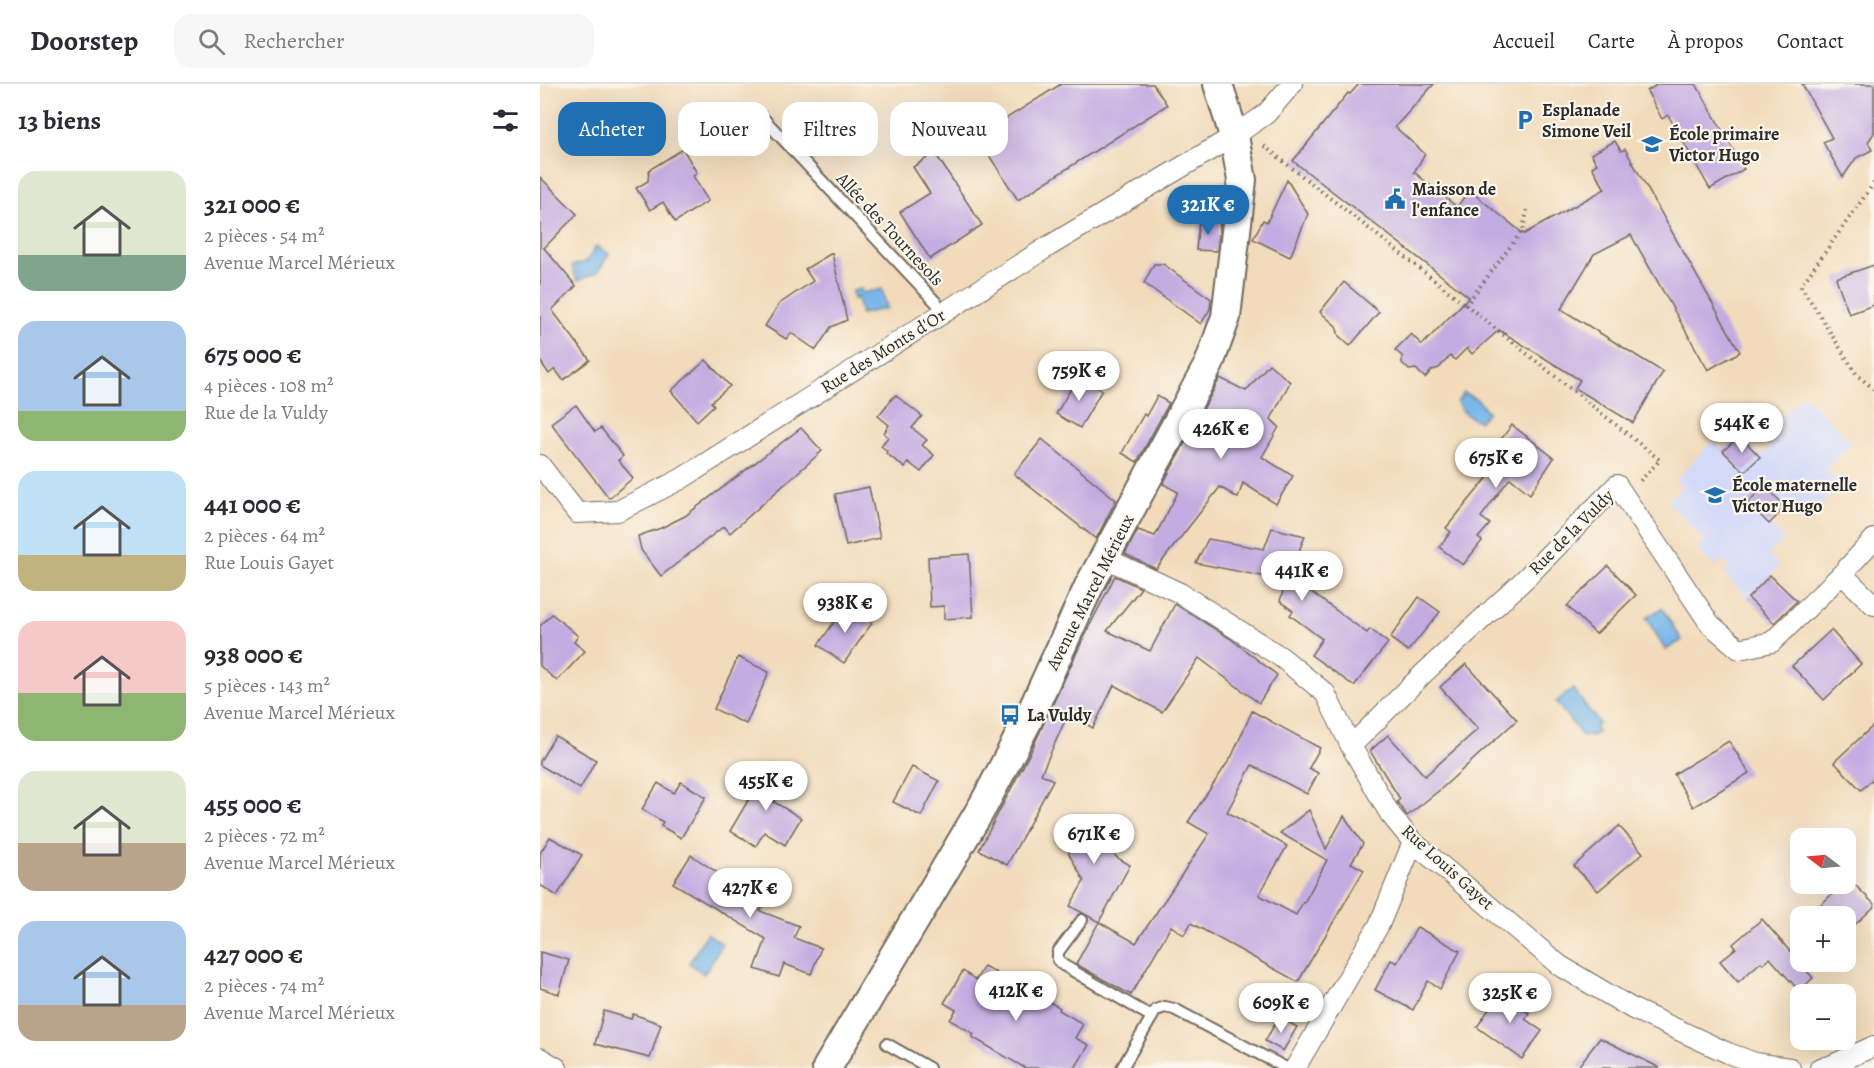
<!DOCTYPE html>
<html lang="fr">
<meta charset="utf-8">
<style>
:root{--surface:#fff;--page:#f7f7f7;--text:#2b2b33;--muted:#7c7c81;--line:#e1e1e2;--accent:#1f6fb2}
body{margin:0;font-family:Alegreya,serif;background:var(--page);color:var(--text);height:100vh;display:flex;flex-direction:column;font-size:22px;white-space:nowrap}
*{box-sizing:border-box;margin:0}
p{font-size:20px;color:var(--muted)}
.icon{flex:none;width:33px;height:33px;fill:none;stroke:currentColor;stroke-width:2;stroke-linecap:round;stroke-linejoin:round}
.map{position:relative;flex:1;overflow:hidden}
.sheet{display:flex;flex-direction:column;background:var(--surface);width:540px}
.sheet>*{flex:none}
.hud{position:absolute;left:18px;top:18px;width:570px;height:54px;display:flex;gap:12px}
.needle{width:39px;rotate:286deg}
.controls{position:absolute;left:1250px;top:744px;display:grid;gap:12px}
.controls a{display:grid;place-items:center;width:66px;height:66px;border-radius:12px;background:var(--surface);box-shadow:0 6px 24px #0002;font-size:30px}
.price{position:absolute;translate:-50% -51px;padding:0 14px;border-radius:21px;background:#fff;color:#222;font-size:20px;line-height:39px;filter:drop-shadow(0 2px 3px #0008)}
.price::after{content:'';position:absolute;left:50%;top:36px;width:18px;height:14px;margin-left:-9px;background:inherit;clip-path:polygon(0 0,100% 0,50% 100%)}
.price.selected{background:var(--accent);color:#fff}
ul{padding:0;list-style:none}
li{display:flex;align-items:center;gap:18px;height:150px;padding:0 18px}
li span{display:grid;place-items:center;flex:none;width:168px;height:120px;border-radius:18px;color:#555}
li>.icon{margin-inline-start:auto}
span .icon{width:72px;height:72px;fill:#fffc;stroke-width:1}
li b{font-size:26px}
h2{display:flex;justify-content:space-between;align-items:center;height:72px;padding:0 18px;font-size:26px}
.pill{padding:0 21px;border-radius:18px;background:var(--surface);box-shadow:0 6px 24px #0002;font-size:21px;line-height:54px}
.pill.selected{background:var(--accent);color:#fff}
header{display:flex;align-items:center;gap:36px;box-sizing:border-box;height:84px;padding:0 30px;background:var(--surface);border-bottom:2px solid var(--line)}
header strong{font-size:28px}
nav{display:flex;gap:33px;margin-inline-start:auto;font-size:21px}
.search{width:420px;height:54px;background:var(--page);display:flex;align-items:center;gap:15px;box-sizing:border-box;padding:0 21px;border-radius:18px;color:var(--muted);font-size:22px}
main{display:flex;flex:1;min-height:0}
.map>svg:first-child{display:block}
.built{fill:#d3d9f9}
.water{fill:#76b5e9;stroke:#50708a;stroke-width:1.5}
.building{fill:#c3ace1}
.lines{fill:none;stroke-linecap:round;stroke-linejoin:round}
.lane-casing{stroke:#71695d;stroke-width:14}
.street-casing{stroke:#71695d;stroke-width:22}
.secondary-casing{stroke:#71695d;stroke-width:32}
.path{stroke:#71695d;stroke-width:4;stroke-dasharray:1.5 4.5;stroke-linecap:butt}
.lane{stroke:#fff;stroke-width:10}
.street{stroke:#fff;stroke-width:20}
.secondary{stroke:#fff;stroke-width:28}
.labels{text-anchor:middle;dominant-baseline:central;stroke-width:4.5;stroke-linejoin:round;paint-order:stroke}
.poi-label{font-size:18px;font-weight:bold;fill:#2b2b2b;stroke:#fbf7ec;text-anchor:start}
.street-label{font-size:18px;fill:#2b2b2b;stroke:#fbf7ec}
</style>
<header>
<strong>Doorstep</strong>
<div class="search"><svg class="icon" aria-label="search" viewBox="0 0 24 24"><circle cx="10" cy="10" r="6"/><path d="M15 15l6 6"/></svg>Rechercher</div>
<nav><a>Accueil</a><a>Carte</a><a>À propos</a><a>Contact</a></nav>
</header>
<main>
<section class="sheet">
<h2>13 biens<svg class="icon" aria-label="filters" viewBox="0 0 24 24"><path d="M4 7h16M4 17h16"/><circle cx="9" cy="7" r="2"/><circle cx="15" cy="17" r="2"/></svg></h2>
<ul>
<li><span style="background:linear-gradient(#dfe7d0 70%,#7fa58c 0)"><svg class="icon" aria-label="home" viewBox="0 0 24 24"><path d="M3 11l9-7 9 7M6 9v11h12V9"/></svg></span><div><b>321 000 €</b><p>2 pièces · 54 m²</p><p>Avenue Marcel Mérieux</p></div></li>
<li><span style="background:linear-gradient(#a9c7e8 75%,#8fb573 0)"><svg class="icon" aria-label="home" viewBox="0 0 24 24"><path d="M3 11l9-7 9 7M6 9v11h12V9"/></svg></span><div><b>675 000 €</b><p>4 pièces · 108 m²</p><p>Rue de la Vuldy</p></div></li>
<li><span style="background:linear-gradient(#bfe0f5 70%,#c2b280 0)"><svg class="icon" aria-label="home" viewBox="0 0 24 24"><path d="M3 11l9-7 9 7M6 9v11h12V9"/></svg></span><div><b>441 000 €</b><p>2 pièces · 64 m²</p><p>Rue Louis Gayet</p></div></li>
<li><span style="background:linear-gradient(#f6c9c9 60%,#8fb573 0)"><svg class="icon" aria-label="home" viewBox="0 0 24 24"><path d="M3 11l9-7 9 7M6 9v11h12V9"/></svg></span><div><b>938 000 €</b><p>5 pièces · 143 m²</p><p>Avenue Marcel Mérieux</p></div></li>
<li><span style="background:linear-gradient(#dfe7d0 60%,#b9a48a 0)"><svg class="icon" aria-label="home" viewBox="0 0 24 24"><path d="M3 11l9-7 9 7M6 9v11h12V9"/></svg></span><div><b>455 000 €</b><p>2 pièces · 72 m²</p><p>Avenue Marcel Mérieux</p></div></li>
<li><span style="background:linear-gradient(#a9c7e8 70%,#b9a48a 0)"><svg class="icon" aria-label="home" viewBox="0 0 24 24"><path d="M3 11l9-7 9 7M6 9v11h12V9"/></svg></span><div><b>427 000 €</b><p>2 pièces · 74 m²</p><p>Avenue Marcel Mérieux</p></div></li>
</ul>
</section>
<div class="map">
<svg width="1334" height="984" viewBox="0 0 1334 984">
<rect width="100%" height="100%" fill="#fbf7ec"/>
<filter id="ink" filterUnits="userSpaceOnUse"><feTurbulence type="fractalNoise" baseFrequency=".0167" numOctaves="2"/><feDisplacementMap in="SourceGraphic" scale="12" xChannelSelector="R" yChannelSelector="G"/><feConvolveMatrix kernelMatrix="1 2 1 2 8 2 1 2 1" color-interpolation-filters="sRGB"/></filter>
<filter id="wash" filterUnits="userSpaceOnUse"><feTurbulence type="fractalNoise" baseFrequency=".008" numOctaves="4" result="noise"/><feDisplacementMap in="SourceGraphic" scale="24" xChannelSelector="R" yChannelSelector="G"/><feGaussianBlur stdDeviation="1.35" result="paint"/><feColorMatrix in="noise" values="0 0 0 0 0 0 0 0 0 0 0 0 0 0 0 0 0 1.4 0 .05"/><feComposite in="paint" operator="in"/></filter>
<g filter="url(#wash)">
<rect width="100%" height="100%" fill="#f2dbbb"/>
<!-- built -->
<path class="built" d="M1264,310L1312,359L1286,385L1301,401L1262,440L1224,402L1208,418L1244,455L1228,471L1239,482L1208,514L1184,490L1190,483L1183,476L1175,483L1157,466L1165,456L1127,418L1141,404L1135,396L1173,357L1204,388L1232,362L1222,351Z"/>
<!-- water -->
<g class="water">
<path d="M56,162L69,170L58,188L37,197L32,182L47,177Z"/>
<path d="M321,205L322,209L342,205L347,224L321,230L317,214L313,215L312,207Z"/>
<path d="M924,309L938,316L948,328L940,337C930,335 921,328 917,318Z"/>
<path d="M1122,524L1142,556L1126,566L1106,534Z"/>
<path d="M1033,605L1059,639L1056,641L1057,649L1051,652L1045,651L1043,653L1016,618Z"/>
<path d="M167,849L182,860L164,890L149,879Z"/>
</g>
<g id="blocks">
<!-- building -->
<g class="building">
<path d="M521,0H613L627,21L478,116L437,53Z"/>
<path d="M819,0H894L855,43L885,70L874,88L917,123L929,106L984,150L1065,105L1052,83L1057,80L1051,70L1075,57L1081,67L1085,65L1200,268L1168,286L1091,151L1054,170L1021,225L1123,288L1093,339L1035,304L1040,296L959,246L932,270L927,264L915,276L910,272L899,284L892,286L885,294L876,285L869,286L862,279V272L855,266L871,250L882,261L929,213L753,77L808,9L810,10Z"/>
<path d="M1118,0H1156L1204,85L1170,105L1128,31L1122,35L1107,7Z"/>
<path d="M1262,0H1334V49L1328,58L1332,66L1316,74L1303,93L1283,58L1292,54Z"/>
<path d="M143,65L157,89L153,92L168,117L135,138L123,118L110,126L96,104L108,97L109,86Z"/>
<path d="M395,69L442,141L390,175L360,128L390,109L373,83Z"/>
<path d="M0,93L37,130L4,164L36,202L12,226L50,276L23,296L15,285L9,290L0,277Z"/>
<path d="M747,96L768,130L750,173L713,155L723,136L727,138Z"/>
<path d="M659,136L680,137L677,167L656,166Z"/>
<path d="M292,169L307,236L291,243L276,266L251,249L246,255L225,242L239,220L273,197L265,185Z"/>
<path d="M614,180H623L671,215L670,225L661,240L604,199Z"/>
<path d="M1334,181V221L1309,230L1296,194Z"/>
<path d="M804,198L839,228L810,262L799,252L796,242L780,228Z"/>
<path d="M166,276L190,302L171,318L174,321L157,337L131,307Z"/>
<path d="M729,280L750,298L731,335L739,343L722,373L753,392L736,420L703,399L698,414L680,403L616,485L585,470L598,446L615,452L638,408L623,400L680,294L706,307Z"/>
<path d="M538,292L562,306L540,344L516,330Z"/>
<path d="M355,311L382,332L372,344L387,356L382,361L394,371L381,388L368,378L365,384L346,369L347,367L341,362L348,353L344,349L349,341L338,332Z"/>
<path d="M617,312L629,319L597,378L582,369L604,330L606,332Z"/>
<path d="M36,321L55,348L61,344L83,372L78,376L93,394L69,414L11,339Z"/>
<path d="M972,341L1014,374L990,410L970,394L941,433L950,440L938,454L942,457L923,481L899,463L911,448L906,444L948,393L938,385Z"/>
<path d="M261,344L282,367L190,449L184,442L121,492L101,466L98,452L121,444L145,432Z"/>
<path d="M1200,352L1220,373L1204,388L1183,367Z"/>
<path d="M502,355L576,416L556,455L474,390Z"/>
<path d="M1224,401L1246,423L1229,440L1208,419Z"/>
<path d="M329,403L340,454L306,462L295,410Z"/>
<path d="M732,444L765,452L749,492L827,549L830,545L848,559L814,602L771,571L782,555L750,531L753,527L740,517L746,497L656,479L668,455L724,465Z"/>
<path d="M429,470L433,533L404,535V522L390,523L388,473Z"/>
<path d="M1068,482L1096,511L1056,550L1027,522Z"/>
<path d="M1230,491L1257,517L1234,539L1208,514Z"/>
<path d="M575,492L601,504L567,547L610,567L635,520L691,555L737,591L719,619L659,574L622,628L574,601L553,644L528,630L501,690L513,696L467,781L439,766L492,665L546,549Z"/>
<path d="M879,513L900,528L868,567L850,554Z"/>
<path d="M306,521L332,539L304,579L278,561Z"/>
<path d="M12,530L38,552L34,558L45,567L17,597L0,582V542Z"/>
<path d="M1291,546L1321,580L1284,616L1252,582Z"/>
<path d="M198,573L229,588L206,640L174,625Z"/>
<path d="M926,580L977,636L901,705L867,732L857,718L860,715L830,667L848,651L885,692L938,645L900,603Z"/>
<path d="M712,627L780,664L769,684L778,689L767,710L712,681L687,728L747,762L719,811L756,831L763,818L764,819L787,776L740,749L769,726L786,765L804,732L823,760L811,779L824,786L758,898L651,839L644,851L631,842L591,911L536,880L559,838L596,859L669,750L648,738L692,672Z"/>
<path d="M1334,641V694L1321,706L1294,678Z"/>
<path d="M15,652L56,676L40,705L0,681V677Z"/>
<path d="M1189,657L1209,689L1153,723L1134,690Z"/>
<path d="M229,681L250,693L234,718L261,734L245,761L224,748L216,762L190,747Z"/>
<path d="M372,683L399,697L381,732L353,718Z"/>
<path d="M141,698L166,713L141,754L121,742L123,738L102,725L118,699L134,709Z"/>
<path d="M530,732H565V753L576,773L590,781L559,838L530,822L544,797L529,770Z"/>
<path d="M1079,742L1103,769L1058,807L1034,782Z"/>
<path d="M10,753L42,771L17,812L0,801V769Z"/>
<path d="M151,771L212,812L210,814L224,822L220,827L259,842L254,854L281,864L271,890L244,880L239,893L215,885L226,855L133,799Z"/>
<path d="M1309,795L1334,820V823L1305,850V832H1268Z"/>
<path d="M1222,835L1273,894L1259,907L1230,874L1223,880L1221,878L1198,898L1180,877L1196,864L1193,860Z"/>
<path d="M877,843L920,867L900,905L888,897L873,926L835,906L851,876L857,879Z"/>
<path d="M0,868L29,876L19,910L0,904Z"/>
<path d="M444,882L468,896L469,894L520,924L519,926L543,940L535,954L549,961L535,984H485L432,953L434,950L410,936L416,926L404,919L423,887L436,896Z"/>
<path d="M963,904L984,919L981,924L989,929L985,935L1002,947L982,975L937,943Z"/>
<path d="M64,927L91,935L93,930L121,940L110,974L55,960Z"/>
<path d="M739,933L757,943L743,967L725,957Z"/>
<path d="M1060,954L1120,984H1037Z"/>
</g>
</g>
</g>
<g filter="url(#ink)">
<use href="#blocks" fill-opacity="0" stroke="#71695d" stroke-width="1.5"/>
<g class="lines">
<!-- lane casing -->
<g class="lane-casing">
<g id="lane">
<path d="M222,33L405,228"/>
<path d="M542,836L518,868V876L523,881L612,933"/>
<path d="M347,960L389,984"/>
<path d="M582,984L616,926L625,923L634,925L746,984"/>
</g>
</g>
<!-- street casing -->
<g class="street-casing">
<g id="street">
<path d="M0,381L37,429L78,427L141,395L509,162L694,52L726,30L752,0"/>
<path d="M565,474L640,509L741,573L785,609L811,662L850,730L873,758L1019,881L1093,925L1188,969L1215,979L1250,984"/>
<path d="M1302,490L1334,521"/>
<path d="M811,662L884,589L985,495L1077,401L1170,540L1199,565L1232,558L1302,490L1334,455"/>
<path d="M0,974L17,984"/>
<path d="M755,984L839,841L873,758"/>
<path d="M1280,984L1290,982L1334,962"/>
</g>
</g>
<!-- secondary casing -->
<g class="secondary-casing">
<path id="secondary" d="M287,984L444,720L487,638L549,502L669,280L686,233L702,96L694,52L678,0"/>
</g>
<!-- path -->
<g class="path">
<path d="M724,62L926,221"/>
<path d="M1334,99L1261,202L1317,291L1334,305"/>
<path d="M987,126L983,146L926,221L1120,376L1100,397"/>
</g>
<!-- lane -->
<use href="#lane" class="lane"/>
<!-- street -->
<use href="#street" class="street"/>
<!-- secondary -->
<use href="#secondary" class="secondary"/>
</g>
</g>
<!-- icons -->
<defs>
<g id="parking-bare" transform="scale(1.62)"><path d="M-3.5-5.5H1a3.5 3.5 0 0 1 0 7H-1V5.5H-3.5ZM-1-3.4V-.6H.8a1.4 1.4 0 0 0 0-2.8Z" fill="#1f6fb2" stroke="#fbf7ec" stroke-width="2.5" paint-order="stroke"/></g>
<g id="school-bare" transform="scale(1.62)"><path d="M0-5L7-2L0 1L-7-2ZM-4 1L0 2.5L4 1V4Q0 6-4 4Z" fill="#1f6fb2" stroke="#fbf7ec" stroke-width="2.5" paint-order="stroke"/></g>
<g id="civic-bare" transform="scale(1.62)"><path d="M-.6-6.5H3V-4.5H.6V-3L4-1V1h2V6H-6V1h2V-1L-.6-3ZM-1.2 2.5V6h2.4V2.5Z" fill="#1f6fb2" stroke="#fbf7ec" stroke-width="2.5" paint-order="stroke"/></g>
<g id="bus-bare" transform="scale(1.62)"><path d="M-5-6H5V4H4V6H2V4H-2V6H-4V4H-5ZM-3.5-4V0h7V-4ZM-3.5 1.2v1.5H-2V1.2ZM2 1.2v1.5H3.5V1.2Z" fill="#1f6fb2" stroke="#fbf7ec" stroke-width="2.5" paint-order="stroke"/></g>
</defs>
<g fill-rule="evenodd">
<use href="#parking-bare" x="985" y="36"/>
<use href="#school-bare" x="1112" y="60"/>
<use href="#civic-bare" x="855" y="115"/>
<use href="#school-bare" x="1175" y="411"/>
<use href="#bus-bare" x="470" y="631"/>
</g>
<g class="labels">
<!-- poi labels -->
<g class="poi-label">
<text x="1002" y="26">Esplanade<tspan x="1002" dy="21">Simone Veil</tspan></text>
<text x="1129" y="50">École primaire<tspan x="1129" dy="21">Victor Hugo</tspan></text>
<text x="872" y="105">Maisson de<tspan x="872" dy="21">l'enfance</tspan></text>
<text x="1192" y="401">École maternelle<tspan x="1192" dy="21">Victor Hugo</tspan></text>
<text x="487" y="631">La Vuldy</text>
</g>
<!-- street labels -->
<g class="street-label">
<text transform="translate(350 145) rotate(47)">Allée des Tournesols</text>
<text transform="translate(343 267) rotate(-32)">Rue des Monts d'Or</text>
<text transform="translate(1031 448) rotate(-45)">Rue de la Vuldy</text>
<text transform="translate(550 508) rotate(-63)">Avenue Marcel Mérieux</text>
<text transform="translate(908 783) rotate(42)">Rue Louis Gayet</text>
</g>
</g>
</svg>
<div class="controls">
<a><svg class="needle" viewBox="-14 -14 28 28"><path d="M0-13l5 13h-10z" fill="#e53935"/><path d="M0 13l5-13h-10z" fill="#7c7c81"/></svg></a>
<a>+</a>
<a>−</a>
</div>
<b class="price selected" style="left:668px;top:152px">321K €</b>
<b class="price" style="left:539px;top:318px">759K €</b>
<b class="price" style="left:1202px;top:370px">544K €</b>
<b class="price" style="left:681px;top:376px">426K €</b>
<b class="price" style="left:956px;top:405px">675K €</b>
<b class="price" style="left:762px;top:518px">441K €</b>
<b class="price" style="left:305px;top:550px">938K €</b>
<b class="price" style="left:226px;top:728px">455K €</b>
<b class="price" style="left:554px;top:781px">671K €</b>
<b class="price" style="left:210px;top:835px">427K €</b>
<b class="price" style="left:476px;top:938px">412K €</b>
<b class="price" style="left:970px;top:940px">325K €</b>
<b class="price" style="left:741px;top:950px">609K €</b>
<div class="hud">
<a class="pill selected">Acheter</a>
<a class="pill">Louer</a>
<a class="pill">Filtres</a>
<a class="pill">Nouveau</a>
</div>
</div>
</main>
